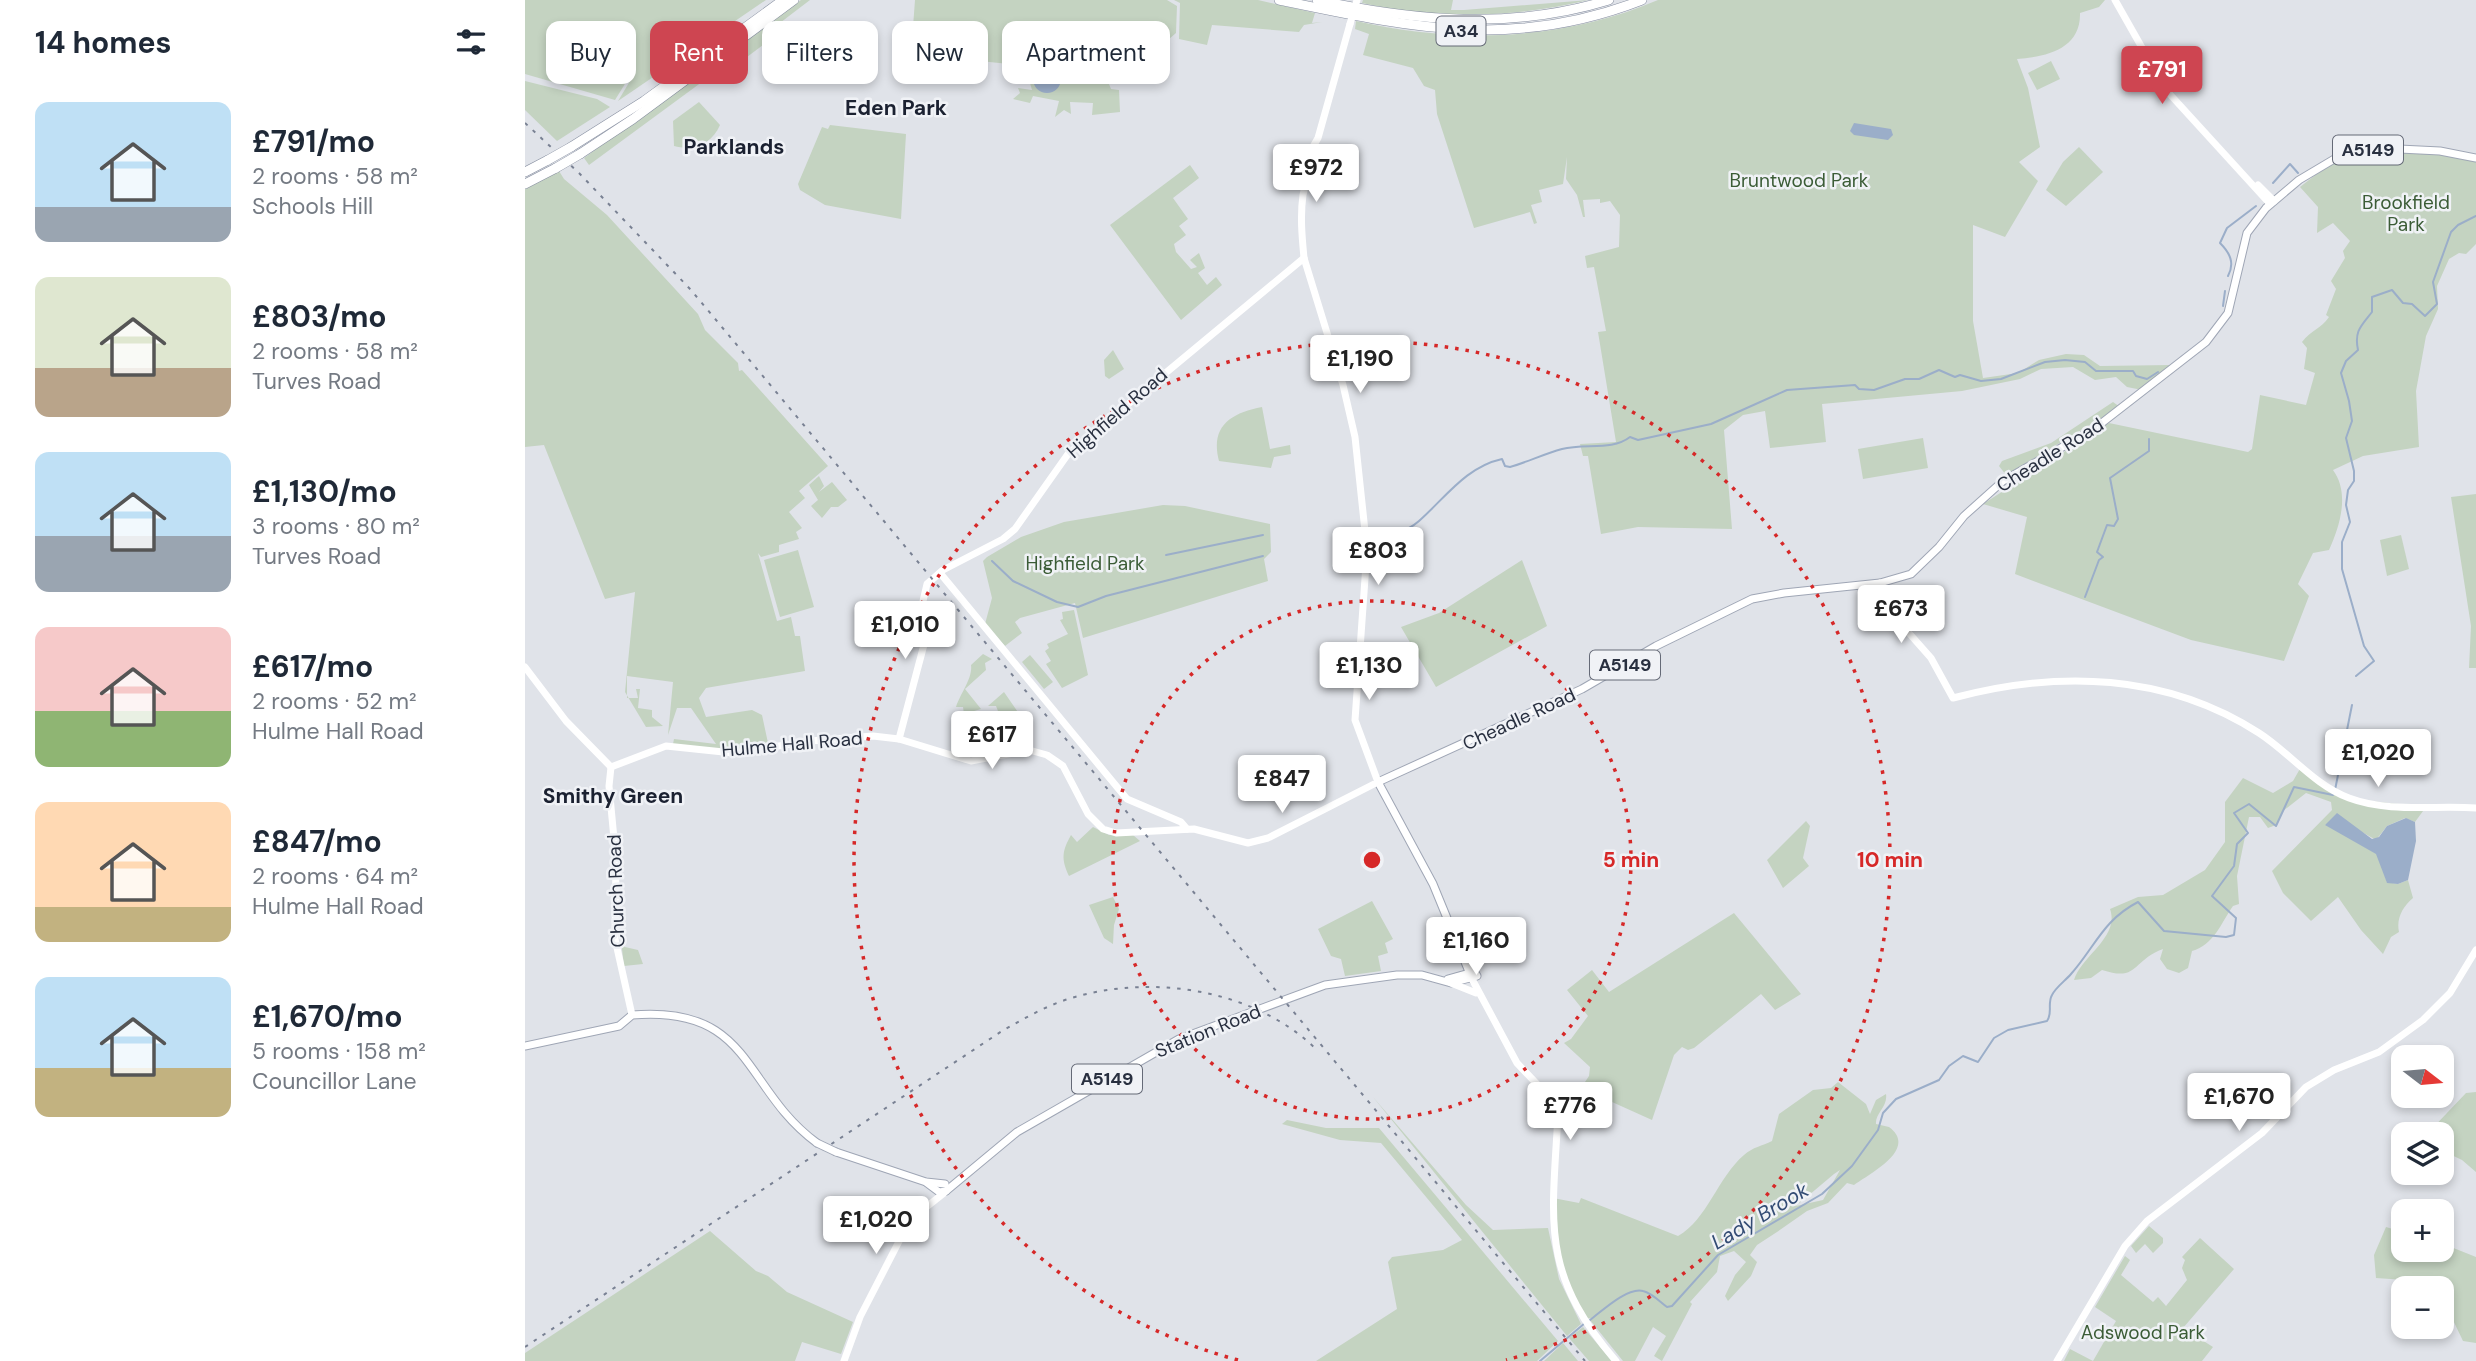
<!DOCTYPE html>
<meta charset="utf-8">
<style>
:root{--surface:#fff;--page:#f2f2f3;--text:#1f2937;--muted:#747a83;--accent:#ce4551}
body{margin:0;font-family:"DM Sans",sans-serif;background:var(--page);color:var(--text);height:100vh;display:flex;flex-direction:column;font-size:26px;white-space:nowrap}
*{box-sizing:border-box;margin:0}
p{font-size:23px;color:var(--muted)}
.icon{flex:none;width:38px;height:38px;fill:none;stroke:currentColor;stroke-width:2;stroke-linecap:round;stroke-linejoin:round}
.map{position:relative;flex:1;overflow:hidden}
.details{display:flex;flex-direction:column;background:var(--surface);width:525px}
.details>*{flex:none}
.banner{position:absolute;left:21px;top:21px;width:665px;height:63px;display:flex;gap:14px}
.needle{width:46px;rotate:106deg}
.buttons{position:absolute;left:1866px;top:1045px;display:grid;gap:14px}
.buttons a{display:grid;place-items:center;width:63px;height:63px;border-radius:14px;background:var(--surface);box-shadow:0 4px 10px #0003;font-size:35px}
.price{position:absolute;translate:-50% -60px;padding:0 16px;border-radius:7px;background:#fff;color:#222;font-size:23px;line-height:46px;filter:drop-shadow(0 2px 4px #0008)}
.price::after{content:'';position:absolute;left:50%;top:42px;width:21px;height:16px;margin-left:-10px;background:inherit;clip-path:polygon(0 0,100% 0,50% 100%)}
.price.selected{background:var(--accent);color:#fff}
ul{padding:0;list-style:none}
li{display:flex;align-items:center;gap:21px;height:175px;padding:0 35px}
li span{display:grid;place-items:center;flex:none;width:196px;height:140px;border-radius:14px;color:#555}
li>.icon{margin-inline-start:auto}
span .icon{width:84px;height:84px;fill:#fffc;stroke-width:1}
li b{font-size:30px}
h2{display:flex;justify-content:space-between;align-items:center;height:84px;padding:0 35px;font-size:30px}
.tag{padding:0 24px;border-radius:14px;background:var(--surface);box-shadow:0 4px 10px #0003;font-size:24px;line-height:63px}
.tag.selected{background:var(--accent);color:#fff}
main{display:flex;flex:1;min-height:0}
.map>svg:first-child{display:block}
.green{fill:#c4d3c1;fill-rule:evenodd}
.water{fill:#9baec9}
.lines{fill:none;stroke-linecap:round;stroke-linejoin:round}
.stream{stroke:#9baec9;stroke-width:2}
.primary-casing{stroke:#9fa6b5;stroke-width:9}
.highway-casing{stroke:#878fa0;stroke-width:10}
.secondary{stroke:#fff;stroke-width:7}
.primary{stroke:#fff;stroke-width:7}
.highway{stroke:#fff;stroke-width:9}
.rail{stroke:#798193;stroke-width:2;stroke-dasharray:3.5 7;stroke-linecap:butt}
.primary-bridge-casing{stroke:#9fa6b5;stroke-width:9;stroke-linecap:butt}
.highway-bridge-casing{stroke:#878fa0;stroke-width:10;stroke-linecap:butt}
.secondary-bridge{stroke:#fff;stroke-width:7}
.primary-bridge{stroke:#fff;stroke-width:7}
.highway-bridge{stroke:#fff;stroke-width:9}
.ring{fill:none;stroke:#d62828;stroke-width:3.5;stroke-dasharray:3.5 7}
.labels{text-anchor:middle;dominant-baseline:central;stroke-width:5;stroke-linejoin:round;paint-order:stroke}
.shield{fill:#f0f2f6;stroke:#656a77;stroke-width:2}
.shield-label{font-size:18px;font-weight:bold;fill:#293040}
.park-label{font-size:19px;fill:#3b5c36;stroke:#f0f2f6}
.street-label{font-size:19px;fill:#293040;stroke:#f0f2f6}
.neighbourhood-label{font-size:21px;font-weight:bold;fill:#1b2131;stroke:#f0f2f6}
.water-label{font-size:21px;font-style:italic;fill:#334c74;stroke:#f0f2f6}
.centre{fill:#d62828;stroke:#f0f2f6;stroke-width:3.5}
.ring-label{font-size:21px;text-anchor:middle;font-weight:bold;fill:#d62828;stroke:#f0f2f6;stroke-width:5;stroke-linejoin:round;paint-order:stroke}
</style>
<main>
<section class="details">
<h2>14 homes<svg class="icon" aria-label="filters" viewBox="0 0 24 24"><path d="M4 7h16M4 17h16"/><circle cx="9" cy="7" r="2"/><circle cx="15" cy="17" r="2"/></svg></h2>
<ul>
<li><span style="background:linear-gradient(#bfe0f5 75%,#9aa5b1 0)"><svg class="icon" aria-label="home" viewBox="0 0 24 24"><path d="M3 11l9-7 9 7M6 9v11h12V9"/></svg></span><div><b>£791/mo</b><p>2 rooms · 58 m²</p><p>Schools Hill</p></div></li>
<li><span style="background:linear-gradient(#dfe7d0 65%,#b9a48a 0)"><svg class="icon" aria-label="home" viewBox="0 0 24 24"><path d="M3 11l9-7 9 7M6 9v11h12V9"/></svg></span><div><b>£803/mo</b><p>2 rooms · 58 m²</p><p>Turves Road</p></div></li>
<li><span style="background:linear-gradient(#bfe0f5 60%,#9aa5b1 0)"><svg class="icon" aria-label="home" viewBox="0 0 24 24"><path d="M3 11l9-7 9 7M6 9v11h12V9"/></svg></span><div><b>£1,130/mo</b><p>3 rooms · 80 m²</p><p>Turves Road</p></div></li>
<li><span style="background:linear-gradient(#f6c9c9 60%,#8fb573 0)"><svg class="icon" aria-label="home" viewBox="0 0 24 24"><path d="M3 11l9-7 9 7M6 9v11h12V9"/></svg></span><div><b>£617/mo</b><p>2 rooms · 52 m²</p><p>Hulme Hall Road</p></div></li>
<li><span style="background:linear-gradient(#ffd9b3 75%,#c2b280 0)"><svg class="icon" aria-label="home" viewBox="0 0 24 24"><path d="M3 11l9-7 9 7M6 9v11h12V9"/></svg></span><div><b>£847/mo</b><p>2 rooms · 64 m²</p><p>Hulme Hall Road</p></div></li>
<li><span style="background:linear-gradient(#bfe0f5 65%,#c2b280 0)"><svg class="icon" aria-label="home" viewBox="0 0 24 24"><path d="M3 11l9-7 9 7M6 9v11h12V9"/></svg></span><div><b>£1,670/mo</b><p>5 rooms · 158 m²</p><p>Councillor Lane</p></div></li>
</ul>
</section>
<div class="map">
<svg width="1951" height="1361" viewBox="0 0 1951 1361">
<rect width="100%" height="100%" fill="#e0e3e9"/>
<!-- green -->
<g class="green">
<path d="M0,0H241L93,101L105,81L103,79L90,100L0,74Z"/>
<path d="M276,0H285L247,29L246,39L186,84L181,79L64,165L59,158Z"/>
<path d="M390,0H642L652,6L651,33L643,40L610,46H570L484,64L386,54Z"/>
<path d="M649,0H733L790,13L787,23L797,22L779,25L774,32L687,25L682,45L654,39L655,3Z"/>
<path d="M838,0H928L926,10H939L1064,0C988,18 913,20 837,3Z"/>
<path d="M1133,0H1580L1574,7L1555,13C1556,49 1521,57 1492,59L1503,88L1515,147L1494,162L1513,181L1480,237L1448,225V321L1458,378L1493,373L1514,360L1541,354L1559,355L1575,366L1646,365L1617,390L1602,387L1591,377L1570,380L1548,367L1516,369L1495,379L1437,391L1297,404L1301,442L1245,448L1240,411L1218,415L1199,430L1207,529L1113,527L1076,534L1063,456H1058L1055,444L1091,442L1073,332L1081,331L1069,267L1062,268L1060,256L1094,247L1095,215L1085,201L1075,203V199L1058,200L1060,217H1058L1052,195L1041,179L1042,157L1038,184L1014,190L1017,202L1006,205L1012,223L1009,224L1005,212L949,228L912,114L910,90L899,86L888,68L838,55L844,34L830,29L831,21C932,44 1037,41 1133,0Z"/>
<path d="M575,49H608L605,72L588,73L582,79L586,89L594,90L595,112L567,115L568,103L545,102L546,114L539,110L530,117L534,101L508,96L505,103L488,99L495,93L493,88L507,90L505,83L510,62Z"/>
<path d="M1526,61L1535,79L1512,90L1503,73Z"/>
<path d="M0,81L72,99L85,107L32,141L0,110Z"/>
<path d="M174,102L195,125C187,144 169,151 149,146L148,121Z"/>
<path d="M305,125L381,134L376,219L300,205L275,190L273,184L297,127L303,129Z"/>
<path d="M1554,147L1578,172L1541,206L1521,190L1538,162Z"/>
<path d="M1866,148L1951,158V244L1941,254L1934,253L1924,259L1912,286L1913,309L1901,336L1891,391L1894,447L1838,456L1808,470C1825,493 1815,526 1804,550L1788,553L1773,584L1784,596L1759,661L1666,640L1490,574L1502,517L1458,504L1584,423L1723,452L1727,449L1735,395L1781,405L1790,373L1779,369L1782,348L1777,342C1786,330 1796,329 1804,317L1801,315L1811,289L1806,281L1820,258L1818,251L1825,241L1808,223L1792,233L1793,207L1775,187L1816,155Z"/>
<path d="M665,165L674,178L648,198L663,219L654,226L661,235L649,244L651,252L666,269L672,267L665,260L674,253L680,268L673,273L682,285L691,277L697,285L656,320L585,225Z"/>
<path d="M34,171L39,179L82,215L173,314L180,330L213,363L214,371L217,370L303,466L274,491L280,498L264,512L277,528L271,532L274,539L254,545V552L236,557L233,553L252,621L266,617L270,636H275L280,671L181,688L174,698L181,717L227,710L237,715L243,743L209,751L148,744L149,739L191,744L166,708H152L143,735L148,682L102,676V698H113L111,689H115L113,708L127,710V717L138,726L121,727L100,692L110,592L80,599L19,445L0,447V188Z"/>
<path d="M588,350L599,369L584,379L580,376L579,360Z"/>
<path d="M1588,402L1595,407L1481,475L1474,466L1477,461L1526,443Z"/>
<path d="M737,407L745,449L765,445L766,454L749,457L746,468L694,461C685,427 705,413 737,407Z"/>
<path d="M1398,438L1403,468L1338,479L1333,449Z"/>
<path d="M294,476L299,486L294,492L307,482L322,500L313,507H306L297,518L286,506L293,500L284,485Z"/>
<path d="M1951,494V668H1944L1946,626L1926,497Z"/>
<path d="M638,505L660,506L745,524L746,552L739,559L743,581L558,638L550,603L495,618L490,622L497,633L480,646L460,624L467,598L458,561L462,557L496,537L539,522Z"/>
<path d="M1876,535L1884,569L1862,576L1855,540Z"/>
<path d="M273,550L289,607L255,617L239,560Z"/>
<path d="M997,560L1022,626L911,687L876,627L914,613Z"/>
<path d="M549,610L563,675L537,688L521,664L526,661L520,651L524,648L522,644L543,634L535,620L538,619L537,612Z"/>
<path d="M458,654L467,659L460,663L461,670L440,689L456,709L439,714L438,707H431C435,694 448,678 446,665Z"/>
<path d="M505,655L528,682L519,689L497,662Z"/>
<path d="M479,692L499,721L491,725L485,721L482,725L484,728L480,729L471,706H463Z"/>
<path d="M1776,767L1826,799L1901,807L1890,822L1880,818L1862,826L1851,840L1828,827L1800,824L1852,854L1862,882L1873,884L1883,880L1888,898C1878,906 1871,919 1874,932L1866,937L1858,954L1836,930L1813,897L1786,921L1758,893L1747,871L1807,810L1806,802L1781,793L1758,811L1751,825L1743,828L1735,817H1724L1712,876L1714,904L1708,906C1696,923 1689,945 1667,951L1663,968L1654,973L1642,969L1635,959L1638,949C1606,961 1614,982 1577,970L1566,978L1549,980C1556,956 1595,937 1585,909L1613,897L1638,895L1680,870L1700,842V802L1718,778L1748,793L1768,781Z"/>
<path d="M1281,821L1285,826L1278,858L1284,866L1258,888L1242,860Z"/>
<path d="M568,827L584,835H608L615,841L544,876C536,859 537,851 546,835L552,842Z"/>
<path d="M588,897L594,909L589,925L588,944L579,938L564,905Z"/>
<path d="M847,901L868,939L860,943L863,953L853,956L856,971L820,976L816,959L806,956L793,929Z"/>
<path d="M1209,913L1276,994L1250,1010L1236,994L1169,1048L1163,1050L1157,1047L1149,1055L1127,1120L1056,1088L1064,1076L1065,1067L1039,1043L1046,1039L1063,1016L1042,990L1067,970L1084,992Z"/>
<path d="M95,932L100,947L113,950L118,964L99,966Z"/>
<path d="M1313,1082L1341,1104L1345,1114L1351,1100L1361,1094C1363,1107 1350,1113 1351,1124L1364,1127C1394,1149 1344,1174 1329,1185L1322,1183L1303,1203L1282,1211L1252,1232L1232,1245L1225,1255L1232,1262L1226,1276L1203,1301L1200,1296L1210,1275L1221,1262L1209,1251L1195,1256L1192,1272L1165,1302L1167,1304L1137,1361L1129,1356L1141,1336L1128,1327L1110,1361H1098L1065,1320L1067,1318L1058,1319L1036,1276L1028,1198L1054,1203L1056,1198L1153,1236C1182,1220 1193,1177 1219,1155C1228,1147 1237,1146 1247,1141L1254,1114L1288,1090L1306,1088ZM1315,1170L1298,1200L1271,1206L1309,1174Z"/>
<path d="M1951,1092V1172L1937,1160L1916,1150V1134H1902L1941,1093Z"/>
<path d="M848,1097L941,1205L968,1230L1023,1228L1034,1279L1056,1324L1042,1336Z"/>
<path d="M762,1120L801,1128H854L1033,1341L1012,1361H791L872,1309L863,1262L867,1257L918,1250L937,1240L856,1143L815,1140L757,1124Z"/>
<path d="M1624,1226L1638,1238V1243L1628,1253L1620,1244L1611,1253L1606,1246Z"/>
<path d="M1861,1227L1878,1232V1250H1916V1243L1951,1257V1343L1938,1341L1916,1295V1288H1906L1894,1281L1851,1278L1849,1255Z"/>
<path d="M185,1231L231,1271L243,1276L262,1292L328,1322L316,1354L277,1342L270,1361H0V1353Z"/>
<path d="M1675,1238L1709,1269L1658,1328L1688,1347L1677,1361H1539L1545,1349L1568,1361L1591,1321L1570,1307L1600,1256L1605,1260L1596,1275L1628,1302L1633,1297L1641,1306L1662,1280L1657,1268L1660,1260L1657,1257Z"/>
<path d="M1058,1327L1087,1361H1064L1044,1338Z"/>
<path d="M1038,1343L1053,1361H1019Z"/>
</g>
<!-- water -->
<g class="water">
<circle cx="522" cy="79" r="14"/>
<path d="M1329,123L1366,129L1368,135L1363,140L1329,135L1325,131Z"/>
<path d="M1812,813L1847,839L1854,837L1862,826L1881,818L1890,822L1891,841L1883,880L1873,884L1862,883L1851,854L1800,825Z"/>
</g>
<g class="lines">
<!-- stream -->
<g class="stream">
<path d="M1748,183L1765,164L1773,173"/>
<path d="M1703,276C1710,263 1705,253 1695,243L1702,228L1731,206"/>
<path d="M1698,306L1700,291"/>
<path d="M850,544C864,537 882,532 894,521C921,497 941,467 977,459L980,466L985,467C1002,462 1019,454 1037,449C1060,443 1087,451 1105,437L1113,440L1186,424L1262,390L1330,385L1334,389L1349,390L1380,379H1394L1414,370L1430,377L1435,375L1456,381L1476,379L1520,362L1540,360L1560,362L1571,371H1608L1611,376L1622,379L1633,372"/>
<path d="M641,555L738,535"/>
<path d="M467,561L488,581L532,602L553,607L581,596L738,556"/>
<path d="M1560,597L1574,560L1578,557L1572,552L1582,525L1589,526L1593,519L1585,478L1624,451V439"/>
<path d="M1831,676L1849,661L1839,646L1817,569V542L1825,522L1821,505L1823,490L1829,481V471L1821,438L1827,421L1824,401L1816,373L1821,361L1833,350C1829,331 1836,326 1847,312V297L1867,290L1878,303L1887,304L1900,316L1912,304L1908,282L1926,232L1933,225L1951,216"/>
<path d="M1810,790L1827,705"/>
<path d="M1065,1320C1077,1311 1102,1287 1118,1291C1127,1293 1135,1302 1142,1307L1147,1306L1193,1255L1297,1194L1327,1166L1353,1130L1358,1113L1371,1099L1414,1080L1424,1066L1438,1056L1453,1062L1469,1038L1483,1030L1522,1021C1528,1013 1522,1004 1527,995C1531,987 1540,981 1546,974C1570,947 1578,920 1613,902L1639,931L1701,937L1709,935L1711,918L1687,896L1709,866L1712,844L1723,833L1709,813L1724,804L1751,826L1769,787L1808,795"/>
<path d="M1015,1361L1060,1323"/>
</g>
<!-- primary casing -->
<g class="primary-casing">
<g id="primary">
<path d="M923,979L948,972"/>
<path d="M947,979L908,884L853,782L1057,689L1131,646L1227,599L1259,593L1355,583L1386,574L1414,547L1439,516L1478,481L1569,429L1681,342L1703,313L1722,233L1741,208L1774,180L1816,155L1854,148L1915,151L1951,158"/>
<path d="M0,1046L94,1026L107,1015C228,1005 217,1088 292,1143"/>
<path d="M311,1152L401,1182L420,1184"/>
<path d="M402,1183L414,1192L421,1191"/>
<path d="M421,1191L492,1132L654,1039L800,985L872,975H897L926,983L952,976L945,965"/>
</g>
</g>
<!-- highway casing -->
<g class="highway-casing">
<g id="highway">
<path d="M754,0C884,27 987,51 1117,0"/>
<path d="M792,0C890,21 987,30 1084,0"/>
<path d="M46,147L119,101L258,0"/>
<path d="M55,154L108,119L269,0"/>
<path d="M0,172L23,160"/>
<path d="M0,184L31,168"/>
</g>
</g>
<!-- secondary -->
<g class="secondary">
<path d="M1590,0L1641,90L1745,204"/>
<path d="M1733,185L1749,201"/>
<path d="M415,573L602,799L656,822L662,829"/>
<path d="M1355,583L1360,606L1406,658L1428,698C1533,670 1641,673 1734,733C1765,753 1789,785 1824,798C1864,813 1910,805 1951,808"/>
<path d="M0,667L41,721L86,767"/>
<path d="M374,739L401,637L398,601L402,584L418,570L478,539L490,529L543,454L779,258"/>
<path d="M86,767L141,746L208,753L286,741L348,736L374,739L446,761L504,750L522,755L538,766L563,814L578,829L591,833L669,829L723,843L743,838L853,782L830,720L842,550L830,437L818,385L779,258C777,237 775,216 778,195C781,180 789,166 786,150L793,138L825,24"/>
<path d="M86,767L84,786L91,860L90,939L107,1015"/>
<path d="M947,979L992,1063L1026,1099L1033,1115C1027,1223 1015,1273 1091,1361"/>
<path d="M926,983L951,993"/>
<path d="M319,1361L335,1317L385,1220L419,1193"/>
<path d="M1532,1361L1600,1246L1622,1221L1737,1133L1781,1087L1809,1070L1854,1052L1898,1020L1925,993L1951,950"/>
</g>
<!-- primary -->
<use href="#primary" class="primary"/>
<!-- highway -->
<use href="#highway" class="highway"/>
<!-- rail -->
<g class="rail">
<path d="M0,123L54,173L166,290L1060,1361"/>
<path d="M0,1347L477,1031C500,1018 524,1004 550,997C630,974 732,990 793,1051"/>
</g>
<!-- primary-bridge casing -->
<g class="primary-bridge-casing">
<path id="primary-bridge" d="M292,1143L311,1152"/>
</g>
<!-- highway-bridge casing -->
<g class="highway-bridge-casing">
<g id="highway-bridge">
<path d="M23,160L46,147"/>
<path d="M31,168L55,154"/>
</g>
</g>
<!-- secondary-bridge -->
<path class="secondary-bridge" d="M825,24L832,0"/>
<!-- primary-bridge -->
<use href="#primary-bridge" class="primary-bridge"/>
<!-- highway-bridge -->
<use href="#highway-bridge" class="highway-bridge"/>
</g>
<!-- distance rings -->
<g class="ring">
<circle cx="847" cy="860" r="259"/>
<path d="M713 1360A518 518 0 1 1 981 1360"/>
</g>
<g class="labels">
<!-- shield labels -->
<g class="shield">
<rect x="911.5" y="16.5" width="49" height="29" rx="5"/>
<rect x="1808" y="135.5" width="70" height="29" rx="5"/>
<rect x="1065" y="650.5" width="70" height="29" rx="5"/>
<rect x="547" y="1064.5" width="70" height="29" rx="5"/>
</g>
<g class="shield-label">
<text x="936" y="31">A34</text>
<text x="1843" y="150">A5149</text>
<text x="1100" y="665">A5149</text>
<text x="582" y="1079">A5149</text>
</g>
<!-- park labels -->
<g class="park-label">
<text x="1274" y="180">Bruntwood Park</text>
<text x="1881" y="202">Brookfield<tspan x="1881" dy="22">Park</tspan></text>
<text x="560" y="563">Highfield Park</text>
<text x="1618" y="1332">Adswood Park</text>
</g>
<!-- street labels -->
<g class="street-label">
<text transform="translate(592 413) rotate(-41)">Highfield Road</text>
<text transform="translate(1525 455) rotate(-32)">Cheadle Road</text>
<text transform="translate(994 719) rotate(-25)">Cheadle Road</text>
<text transform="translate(267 744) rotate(-5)">Hulme Hall Road</text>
<text transform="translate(91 891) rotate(-92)">Church Road</text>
<text transform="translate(683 1031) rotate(-22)">Station Road</text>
</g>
<!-- neighbourhood labels -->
<g class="neighbourhood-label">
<text x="371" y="108">Eden Park</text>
<text x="209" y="147">Parklands</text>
<text x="88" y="796">Smithy Green</text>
</g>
<!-- water labels -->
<g class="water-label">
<text transform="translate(1235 1216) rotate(-31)">Lady Brook</text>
</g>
</g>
<circle cx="847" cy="860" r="10" class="centre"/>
<g class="ring-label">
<text x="1106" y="867">5 min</text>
<text x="1365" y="867">10 min</text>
</g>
</svg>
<div class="buttons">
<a><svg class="needle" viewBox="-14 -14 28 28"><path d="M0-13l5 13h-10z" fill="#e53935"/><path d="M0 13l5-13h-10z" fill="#747a83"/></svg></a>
<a><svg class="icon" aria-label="layers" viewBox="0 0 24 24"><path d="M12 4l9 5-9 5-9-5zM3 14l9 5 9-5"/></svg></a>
<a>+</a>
<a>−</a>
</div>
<b class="price selected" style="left:1637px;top:106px">£791</b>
<b class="price" style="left:791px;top:204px">£972</b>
<b class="price" style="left:835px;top:395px">£1,190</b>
<b class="price" style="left:853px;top:587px">£803</b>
<b class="price" style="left:1376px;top:645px">£673</b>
<b class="price" style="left:380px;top:661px">£1,010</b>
<b class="price" style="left:844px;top:702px">£1,130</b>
<b class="price" style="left:467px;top:771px">£617</b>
<b class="price" style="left:1853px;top:789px">£1,020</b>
<b class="price" style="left:757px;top:815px">£847</b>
<b class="price" style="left:951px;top:977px">£1,160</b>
<b class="price" style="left:1714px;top:1133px">£1,670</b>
<b class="price" style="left:1045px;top:1142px">£776</b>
<b class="price" style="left:351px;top:1256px">£1,020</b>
<div class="banner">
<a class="tag">Buy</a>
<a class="tag selected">Rent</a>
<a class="tag">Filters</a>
<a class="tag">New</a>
<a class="tag">Apartment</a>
</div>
</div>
</main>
